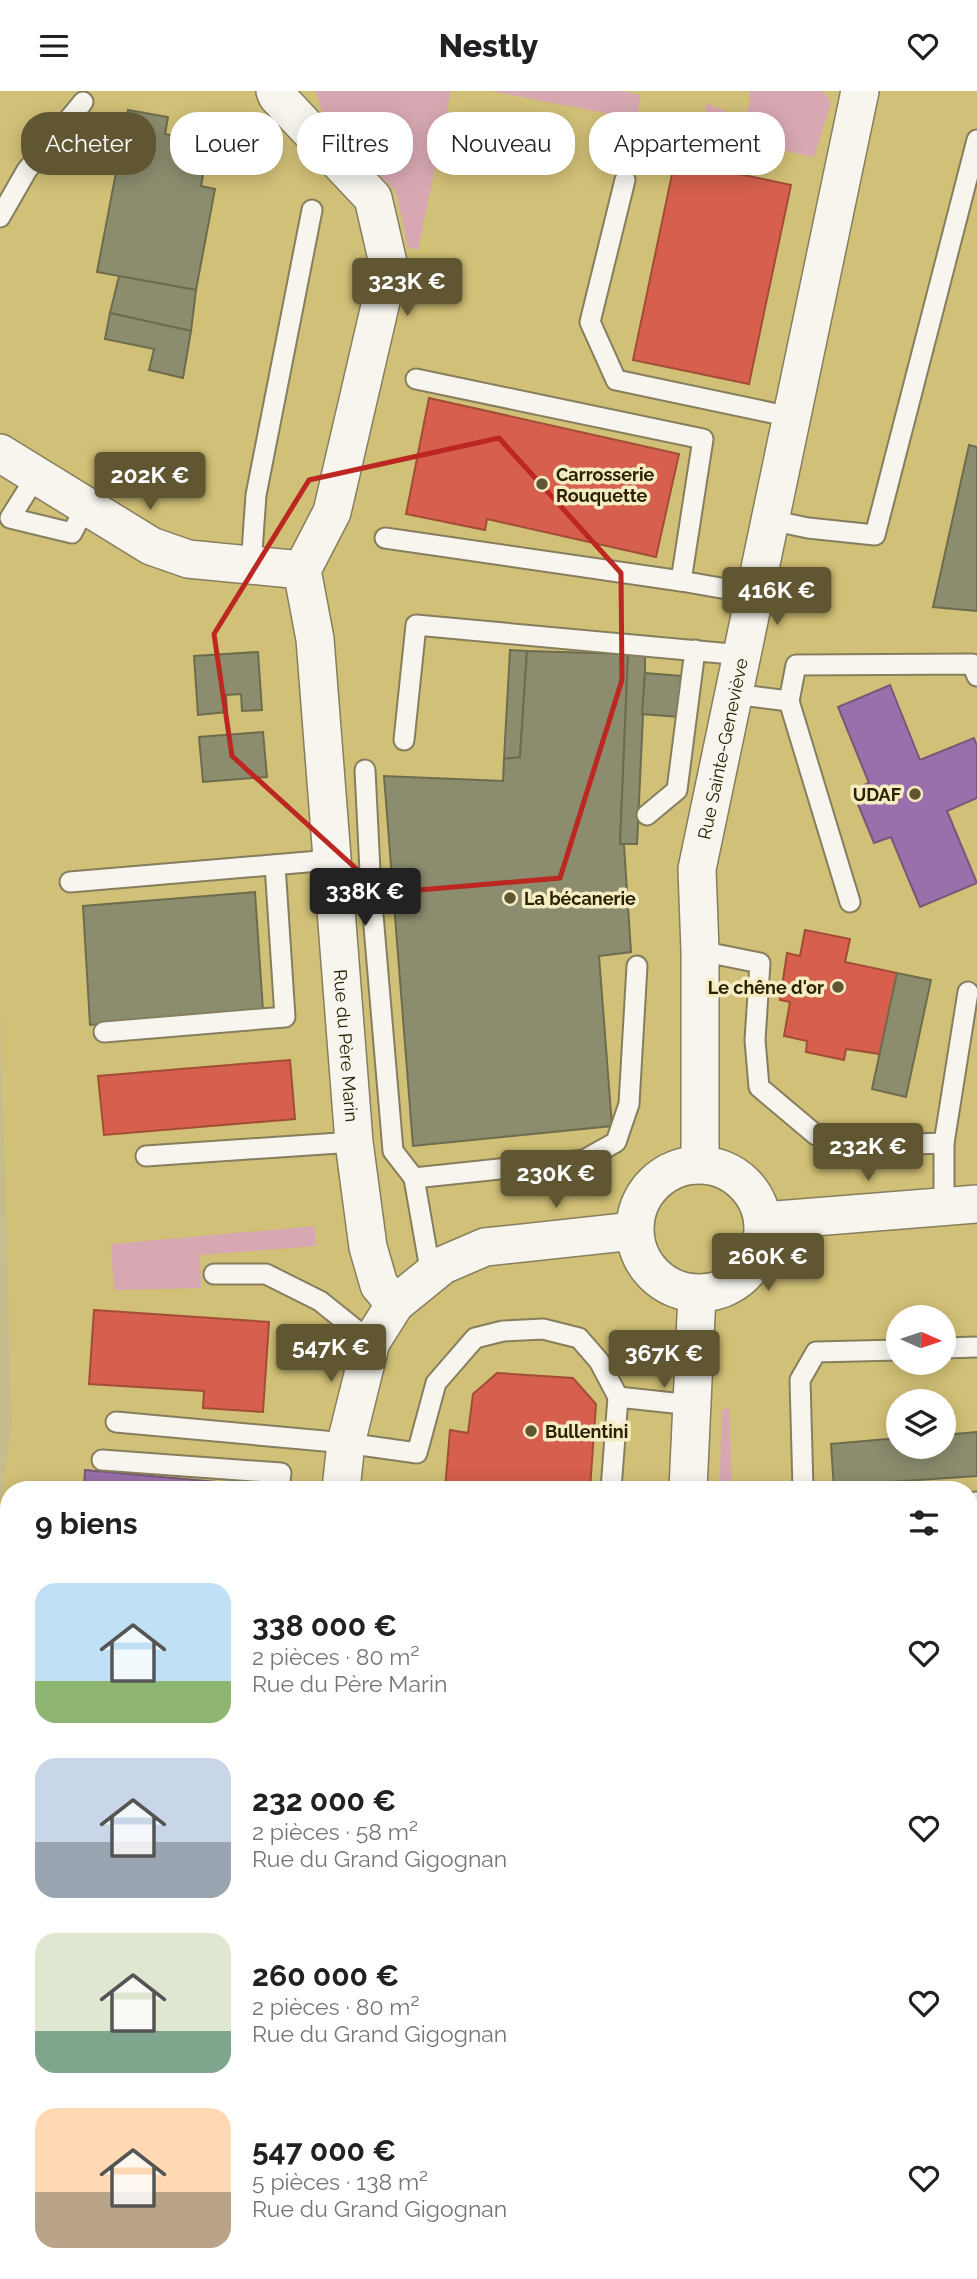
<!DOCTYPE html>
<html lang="fr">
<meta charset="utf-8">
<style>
:root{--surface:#fff;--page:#f6f6f6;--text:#202124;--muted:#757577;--accent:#605732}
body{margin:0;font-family:Raleway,sans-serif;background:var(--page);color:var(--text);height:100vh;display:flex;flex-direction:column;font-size:26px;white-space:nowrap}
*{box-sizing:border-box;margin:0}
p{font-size:23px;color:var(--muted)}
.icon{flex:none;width:38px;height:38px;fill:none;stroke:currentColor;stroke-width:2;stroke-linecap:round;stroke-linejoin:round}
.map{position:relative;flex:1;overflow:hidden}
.panel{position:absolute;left:0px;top:1390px;width:978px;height:800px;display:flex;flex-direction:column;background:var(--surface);border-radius:28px 28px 0 0;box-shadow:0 4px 18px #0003}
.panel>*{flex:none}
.hud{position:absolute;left:21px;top:21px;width:936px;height:63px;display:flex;gap:14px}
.needle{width:46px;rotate:93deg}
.fabs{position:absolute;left:886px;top:1214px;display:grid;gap:14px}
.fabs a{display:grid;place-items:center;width:70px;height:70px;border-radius:50%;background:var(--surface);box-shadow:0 4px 18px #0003;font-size:35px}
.price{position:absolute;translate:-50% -60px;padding:0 16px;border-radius:7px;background:var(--accent);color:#fff;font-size:23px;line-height:46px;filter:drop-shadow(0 2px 4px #0008)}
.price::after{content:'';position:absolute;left:50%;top:42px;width:21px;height:16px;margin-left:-10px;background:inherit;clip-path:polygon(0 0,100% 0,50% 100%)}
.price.selected{background:#222;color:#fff}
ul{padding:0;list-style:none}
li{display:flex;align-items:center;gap:21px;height:175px;padding:0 35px}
li span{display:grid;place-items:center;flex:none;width:196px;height:140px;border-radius:21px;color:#555}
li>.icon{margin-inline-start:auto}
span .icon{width:84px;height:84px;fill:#fffc;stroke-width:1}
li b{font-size:30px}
h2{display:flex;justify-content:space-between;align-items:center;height:84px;padding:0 35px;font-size:30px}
.chip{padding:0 24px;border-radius:28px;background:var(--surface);box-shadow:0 4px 18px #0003;font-size:24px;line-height:63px}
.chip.selected{background:var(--accent);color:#fff}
header{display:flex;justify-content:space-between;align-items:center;height:91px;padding:0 35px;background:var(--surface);font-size:32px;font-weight:800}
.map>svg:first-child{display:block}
.built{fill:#d1c077;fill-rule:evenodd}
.green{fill:#d7a8b2}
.shops{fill:#d6604d;stroke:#a24d36;stroke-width:2}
.offices{fill:#9970ab;stroke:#775878;stroke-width:2}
.industry{fill:#8c8c6e;stroke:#6e6c4d;stroke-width:2}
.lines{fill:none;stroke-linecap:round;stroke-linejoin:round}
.service-casing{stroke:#867e5d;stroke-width:23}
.minor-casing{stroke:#867e5d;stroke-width:40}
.service{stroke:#f7f5ee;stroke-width:19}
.minor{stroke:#f7f5ee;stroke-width:37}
.marked{fill:none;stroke:#bc2722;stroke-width:5;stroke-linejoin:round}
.poi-dot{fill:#605732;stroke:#f5ecc3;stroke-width:2.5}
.labels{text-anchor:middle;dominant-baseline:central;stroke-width:7;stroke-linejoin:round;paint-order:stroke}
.poi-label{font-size:18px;font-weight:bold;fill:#292100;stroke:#f5ecc3;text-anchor:start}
.street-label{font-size:18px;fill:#292100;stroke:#f5ecc3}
</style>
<header><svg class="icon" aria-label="menu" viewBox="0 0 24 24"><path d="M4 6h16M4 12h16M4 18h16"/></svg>Nestly<svg class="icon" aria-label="heart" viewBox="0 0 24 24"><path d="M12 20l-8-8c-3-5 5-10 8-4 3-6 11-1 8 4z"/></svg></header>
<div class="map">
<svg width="977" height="2188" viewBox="0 0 977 2188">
<rect width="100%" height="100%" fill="#c7bc8e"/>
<!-- built -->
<path class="built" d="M0,0H977V1907L970,1910V1398H9V2180L603,2181V2188H0V1412L12,1333L0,911ZM898,1227H943V1272H898ZM898,1311H943V1356H898Z"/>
<!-- green -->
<g class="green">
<path d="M315,0H451L418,159L408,156L396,100L328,35Z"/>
<path d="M490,0H623L641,4L636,28Z"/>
<path d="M749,0H823L831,12L814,66L703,43L706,12L743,27L749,14Z"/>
<path d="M315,1135L316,1155L200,1164L201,1197L114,1199L111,1153Z"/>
<path d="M729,1316L732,1398H719L722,1320Z"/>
</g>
<!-- shops -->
<g class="shops">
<path d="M675,69L791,94L749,293L633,269Z"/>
<path d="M429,307L679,363L656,466L487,428L485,439L406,423Z"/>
<path d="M805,839L850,848L845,871L897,882L880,963L846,958L844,969L806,961L807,950L784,945L790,911L780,909L787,862L800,865Z"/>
<path d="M290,969L295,1028L104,1044L98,985Z"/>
<path d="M94,1219L269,1231L263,1321L203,1317L204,1300L89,1293Z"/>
<path d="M497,1282L573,1287L596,1313L590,1398H445L450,1339L468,1342L473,1303Z"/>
<path d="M977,1676V1903L970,1905V1678Z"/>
<path d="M977,2052V2136L970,2138V2054Z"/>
</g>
<!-- offices -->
<g class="offices">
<path d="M890,594L920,669L974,647L977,655V707L947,720L977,792L920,816L891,746L874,752L852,699L869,692L838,616Z"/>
<path d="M85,1379L261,1395V1398H84Z"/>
</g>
<!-- industry -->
<g class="industry">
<path d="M128,19L168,26L165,43L209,52L201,95L215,98L196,199L97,181Z"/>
<path d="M119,185L196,199L191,240L110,222Z"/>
<path d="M110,222L191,240L183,287L149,279L154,258L105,248Z"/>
<path d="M969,354L977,356V520L933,516Z"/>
<path d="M510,559L527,560L520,666L504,668Z"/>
<path d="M527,560L628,563L620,753L624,754L631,861L599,865L612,1035L413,1055L384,685L503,690L504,668L520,666Z"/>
<path d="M258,561L262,619L242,620L241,603L226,604L227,621L198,624L194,565Z"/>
<path d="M628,563L645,564V582L637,753H620Z"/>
<path d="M645,582L681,585L679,626L642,623Z"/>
<path d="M263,641L267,686L203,691L199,646Z"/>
<path d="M255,801L263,919L90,934L83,815Z"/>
<path d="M897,882L931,889L906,1006L872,998Z"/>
<path d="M977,1341V1385L874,1392V1398H834L831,1353L898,1347V1356H943V1344Z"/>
<path d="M1,1784L9,1785V1929L0,1928Z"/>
<path d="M352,2180H508V2188H351Z"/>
</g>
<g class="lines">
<!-- service casing -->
<g class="service-casing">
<g id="service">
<path d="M625,89L590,231L616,289L791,326"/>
<path d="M0,126L27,79L83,11"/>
<path d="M416,288L703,348L681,490"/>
<path d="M37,384L10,427L72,442L86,415"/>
<path d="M770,429L808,437L875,444L977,49"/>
<path d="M385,447L681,490L755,503"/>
<path d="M251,475L256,404L312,119"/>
<path d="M734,603L789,610L796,574L972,573L977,585"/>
<path d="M789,610L850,811"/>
<path d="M404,649L416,534L742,564"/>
<path d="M365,679L371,800L393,1060L414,1087"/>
<path d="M647,724L677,699L695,559"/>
<path d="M70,791L331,769"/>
<path d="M700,860L760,872L755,949L759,996L816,1044L857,1055L944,1052"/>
<path d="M104,941L285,926L275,774"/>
<path d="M146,1065L354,1051"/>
<path d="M944,1115V1052L968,901"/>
<path d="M214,1183H266L320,1210L371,1251"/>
<path d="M431,1184L414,1087L584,1069L616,1051L629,1013L637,875"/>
<path d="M943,1257L977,1256"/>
<path d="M116,1331L346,1352L417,1362L436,1292L475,1247L503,1240L543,1238L579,1247L599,1270L618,1306"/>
<path d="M102,1369L281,1382L279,1398"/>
<path d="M611,1398L618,1306L692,1314"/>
<path d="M803,1398L800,1289L816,1261L898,1259"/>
<path d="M970,1412L977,1411"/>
<path d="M0,1772H9"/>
<path d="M0,1940H9"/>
<path d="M970,1963L977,1961"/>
<path d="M970,2031L977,2029"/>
<path d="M0,2098L5,2009L9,2008"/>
<path d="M0,2163L9,2164"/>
<path d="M970,2163L977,2161"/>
<path d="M785,2180L795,2188"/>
<path d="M890,2188L913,2180"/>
</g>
</g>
<!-- minor casing -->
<g class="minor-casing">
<g id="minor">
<path d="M275,0L277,5L373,107L389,176L332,421L302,479"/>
<path d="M0,362L151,455L188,468L302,479"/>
<path id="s1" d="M302,479L315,548L354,1051L368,1156L379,1194L395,1213"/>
<path id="s2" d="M700,1073V860L697,778L860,0"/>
<circle cx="699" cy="1138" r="64"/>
<path d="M764,1130L977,1113"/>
<path d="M341,1398L346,1352L371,1251L395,1213L443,1174L485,1156L634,1140"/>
<path d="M688,1398L697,1203"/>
<path d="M702,2180L705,2188"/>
<path d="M271,2188L272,2180"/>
<path d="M642,2188L643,2180"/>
</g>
</g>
<!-- service -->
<use href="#service" class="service"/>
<!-- minor -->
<use href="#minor" class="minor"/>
</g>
<!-- marked area -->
<path class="marked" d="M499,347L621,482L622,589L560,787L383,802L232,665L214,543L309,389Z"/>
<!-- markers -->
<g class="poi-dot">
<circle cx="542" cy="393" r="7"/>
<circle cx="915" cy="703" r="7"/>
<circle cx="510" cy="807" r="7"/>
<circle cx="838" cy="896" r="7"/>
<circle cx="531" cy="1340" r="7"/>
</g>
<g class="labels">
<!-- poi labels -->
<g class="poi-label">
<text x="556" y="383">Carrosserie<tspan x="556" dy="21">Rouquette</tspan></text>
<text x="901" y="703" text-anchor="end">UDAF</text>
<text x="524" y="807">La bécanerie</text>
<text x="824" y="896" text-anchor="end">Le chêne d'or</text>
<text x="545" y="1340">Bullentini</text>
</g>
<!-- street labels -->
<g class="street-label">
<text stroke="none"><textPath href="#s2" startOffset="418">Rue Sainte-Geneviève</textPath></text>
<text stroke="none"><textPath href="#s1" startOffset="478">Rue du Père Marin</textPath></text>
</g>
</g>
</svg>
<div class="fabs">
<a><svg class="needle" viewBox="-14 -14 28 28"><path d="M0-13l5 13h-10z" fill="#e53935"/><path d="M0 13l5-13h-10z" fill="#757577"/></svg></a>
<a><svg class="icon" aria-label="layers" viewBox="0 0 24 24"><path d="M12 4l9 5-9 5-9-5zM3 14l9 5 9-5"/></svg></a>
</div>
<b class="price" style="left:407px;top:227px">323K €</b>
<b class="price" style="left:150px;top:421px">202K €</b>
<b class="price" style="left:777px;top:536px">416K €</b>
<b class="price selected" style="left:365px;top:837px">338K €</b>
<b class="price" style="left:868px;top:1092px">232K €</b>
<b class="price" style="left:556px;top:1119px">230K €</b>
<b class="price" style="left:768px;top:1202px">260K €</b>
<b class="price" style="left:331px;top:1293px">547K €</b>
<b class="price" style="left:664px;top:1299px">367K €</b>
<div class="hud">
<a class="chip selected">Acheter</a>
<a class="chip">Louer</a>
<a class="chip">Filtres</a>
<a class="chip">Nouveau</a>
<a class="chip">Appartement</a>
</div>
<section class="panel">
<h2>9 biens<svg class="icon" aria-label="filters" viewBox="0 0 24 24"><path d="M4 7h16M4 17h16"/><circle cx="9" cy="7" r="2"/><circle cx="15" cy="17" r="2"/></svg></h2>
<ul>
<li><span style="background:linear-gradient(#bfe0f5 70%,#8fb573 0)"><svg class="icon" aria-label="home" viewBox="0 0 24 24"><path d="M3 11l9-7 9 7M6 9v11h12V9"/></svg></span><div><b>338 000 €</b><p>2 pièces · 80 m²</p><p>Rue du Père Marin</p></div><svg class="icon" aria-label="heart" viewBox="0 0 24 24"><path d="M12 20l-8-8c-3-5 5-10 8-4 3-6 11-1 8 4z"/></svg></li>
<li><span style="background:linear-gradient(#c9d6e8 60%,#9aa5b1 0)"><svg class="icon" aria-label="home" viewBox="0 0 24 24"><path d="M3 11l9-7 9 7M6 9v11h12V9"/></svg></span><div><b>232 000 €</b><p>2 pièces · 58 m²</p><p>Rue du Grand Gigognan</p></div><svg class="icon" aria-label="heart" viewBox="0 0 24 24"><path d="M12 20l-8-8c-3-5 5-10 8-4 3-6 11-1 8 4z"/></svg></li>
<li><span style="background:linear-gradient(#dfe7d0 70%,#7fa58c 0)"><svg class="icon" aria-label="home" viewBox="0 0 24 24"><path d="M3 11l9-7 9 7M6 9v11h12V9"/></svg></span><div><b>260 000 €</b><p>2 pièces · 80 m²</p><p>Rue du Grand Gigognan</p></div><svg class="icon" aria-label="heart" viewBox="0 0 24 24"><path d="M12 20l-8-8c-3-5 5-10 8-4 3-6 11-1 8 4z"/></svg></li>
<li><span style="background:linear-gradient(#ffd9b3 60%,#b9a48a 0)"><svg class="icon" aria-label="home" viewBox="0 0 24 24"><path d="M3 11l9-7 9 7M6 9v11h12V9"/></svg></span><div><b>547 000 €</b><p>5 pièces · 138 m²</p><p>Rue du Grand Gigognan</p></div><svg class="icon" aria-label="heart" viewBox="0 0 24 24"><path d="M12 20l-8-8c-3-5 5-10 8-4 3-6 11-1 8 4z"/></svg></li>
</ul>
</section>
</div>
